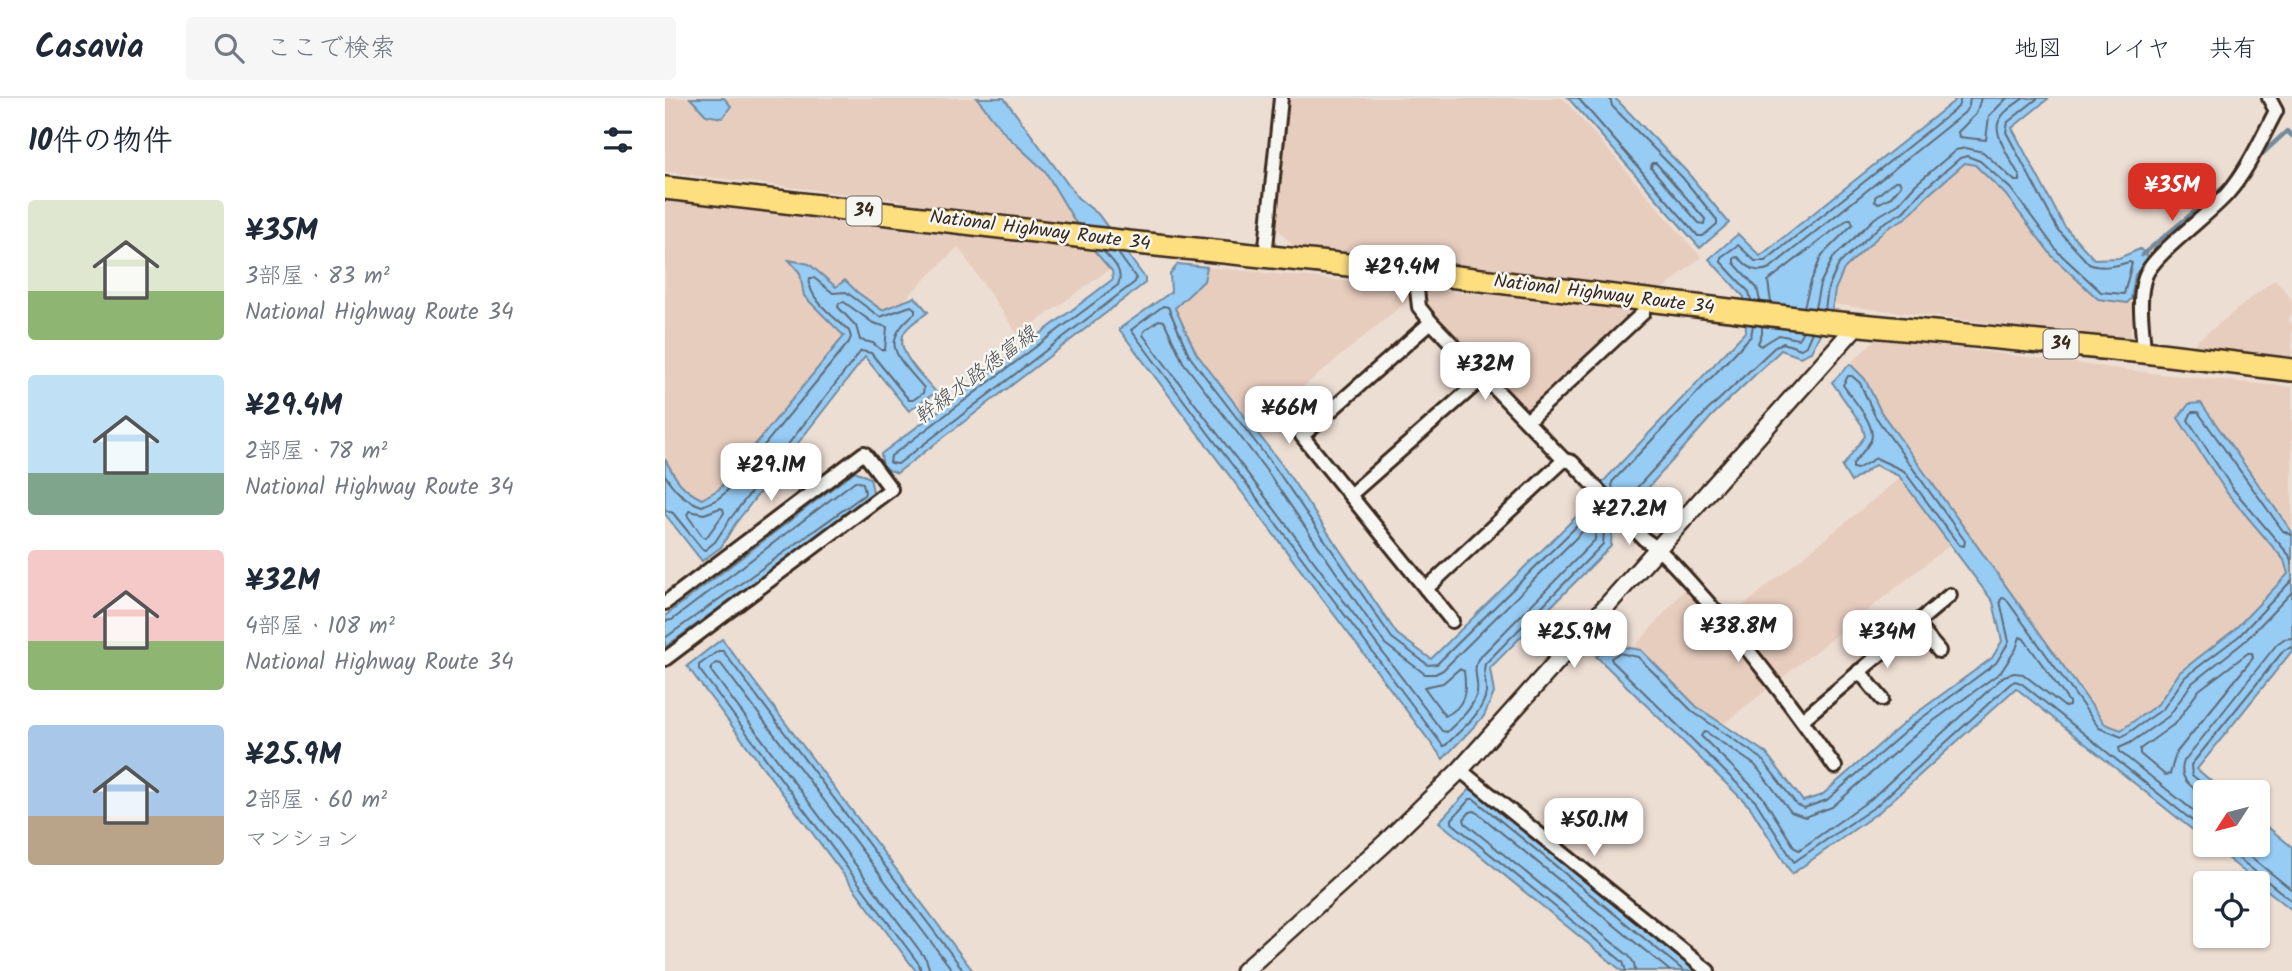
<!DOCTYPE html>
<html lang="ja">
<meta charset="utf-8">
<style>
:root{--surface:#fff;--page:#f6f6f7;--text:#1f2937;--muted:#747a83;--line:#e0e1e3;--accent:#d93025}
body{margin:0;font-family:Kalam,"Klee One",sans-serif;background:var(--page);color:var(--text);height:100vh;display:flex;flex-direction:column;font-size:26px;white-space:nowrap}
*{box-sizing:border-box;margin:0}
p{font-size:23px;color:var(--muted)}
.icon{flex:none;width:38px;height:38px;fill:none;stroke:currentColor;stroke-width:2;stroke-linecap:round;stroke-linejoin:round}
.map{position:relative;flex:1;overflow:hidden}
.drawer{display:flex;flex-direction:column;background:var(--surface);width:665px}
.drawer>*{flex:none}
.needle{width:46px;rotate:234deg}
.tools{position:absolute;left:1528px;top:682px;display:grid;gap:14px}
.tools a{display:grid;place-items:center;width:77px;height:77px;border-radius:7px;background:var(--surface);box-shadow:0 2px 5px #0004;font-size:35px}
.price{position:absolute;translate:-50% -60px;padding:0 16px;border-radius:14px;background:#fff;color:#222;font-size:23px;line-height:46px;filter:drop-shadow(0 2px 4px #0008)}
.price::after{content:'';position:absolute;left:50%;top:42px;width:21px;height:16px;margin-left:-10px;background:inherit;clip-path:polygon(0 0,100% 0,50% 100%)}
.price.active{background:var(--accent);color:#fff}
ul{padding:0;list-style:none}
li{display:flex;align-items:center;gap:21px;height:175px;padding:0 28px}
li span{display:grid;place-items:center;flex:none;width:196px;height:140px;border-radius:7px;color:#555}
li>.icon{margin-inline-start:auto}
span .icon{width:84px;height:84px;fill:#fffc;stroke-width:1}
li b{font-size:30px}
h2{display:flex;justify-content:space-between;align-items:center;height:84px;padding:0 28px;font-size:30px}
header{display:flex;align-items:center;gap:42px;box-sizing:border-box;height:98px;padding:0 35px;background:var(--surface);border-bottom:2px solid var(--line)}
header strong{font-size:33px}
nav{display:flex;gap:38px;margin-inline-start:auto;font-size:24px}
.search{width:490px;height:63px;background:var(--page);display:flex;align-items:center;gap:18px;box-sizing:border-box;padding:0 24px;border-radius:7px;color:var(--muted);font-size:26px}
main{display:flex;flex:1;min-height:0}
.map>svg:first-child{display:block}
.built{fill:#e7cdbe}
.water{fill:#97ccf5;stroke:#728b9f;stroke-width:2}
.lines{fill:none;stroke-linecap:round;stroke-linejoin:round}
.shore{stroke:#606b74;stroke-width:2}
.stream{stroke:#728b9f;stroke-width:4.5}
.minor-casing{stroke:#3b2a1e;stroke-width:18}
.tertiary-casing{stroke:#3b2a1e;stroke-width:21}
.trunk-casing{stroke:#3b2a1e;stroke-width:26}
.minor{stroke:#f6f6f2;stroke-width:12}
.tertiary{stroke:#f6f6f2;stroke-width:16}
.trunk{stroke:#fedf80;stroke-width:21}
.labels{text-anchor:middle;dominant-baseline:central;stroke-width:5;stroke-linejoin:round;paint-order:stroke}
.shield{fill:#f6f6f2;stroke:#73675e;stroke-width:2}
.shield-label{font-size:18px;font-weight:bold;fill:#3b2a1e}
.street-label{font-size:19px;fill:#3b2a1e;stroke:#f6f6f2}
.water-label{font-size:21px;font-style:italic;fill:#525254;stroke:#f6f6f2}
</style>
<header>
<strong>Casavia</strong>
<div class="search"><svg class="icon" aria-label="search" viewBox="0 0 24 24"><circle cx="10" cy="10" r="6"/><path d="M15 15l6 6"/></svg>ここで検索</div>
<nav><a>地図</a><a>レイヤ</a><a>共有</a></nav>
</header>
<main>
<section class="drawer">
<h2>10件の物件<svg class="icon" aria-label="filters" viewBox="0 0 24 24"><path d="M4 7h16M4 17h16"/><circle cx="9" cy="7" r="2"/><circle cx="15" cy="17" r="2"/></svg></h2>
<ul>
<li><span style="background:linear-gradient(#dfe7d0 65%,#8fb573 0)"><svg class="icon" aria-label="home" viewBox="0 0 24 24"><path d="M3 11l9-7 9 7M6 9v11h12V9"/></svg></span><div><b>¥35M</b><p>3部屋 · 83 m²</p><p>National Highway Route 34</p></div></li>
<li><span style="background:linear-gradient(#bfe0f5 70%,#7fa58c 0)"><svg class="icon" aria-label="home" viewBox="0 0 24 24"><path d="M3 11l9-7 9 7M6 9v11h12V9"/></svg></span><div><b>¥29.4M</b><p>2部屋 · 78 m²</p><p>National Highway Route 34</p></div></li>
<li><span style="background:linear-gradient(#f6c9c9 65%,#8fb573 0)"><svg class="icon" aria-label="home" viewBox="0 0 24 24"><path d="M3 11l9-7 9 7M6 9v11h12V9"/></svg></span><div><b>¥32M</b><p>4部屋 · 108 m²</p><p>National Highway Route 34</p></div></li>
<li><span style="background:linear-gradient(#a9c7e8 65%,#b9a48a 0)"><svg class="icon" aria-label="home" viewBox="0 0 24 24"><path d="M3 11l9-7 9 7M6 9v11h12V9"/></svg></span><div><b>¥25.9M</b><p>2部屋 · 60 m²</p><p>マンション</p></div></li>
</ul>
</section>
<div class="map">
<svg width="1627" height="873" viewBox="0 0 1627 873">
<rect width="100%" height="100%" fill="#edded3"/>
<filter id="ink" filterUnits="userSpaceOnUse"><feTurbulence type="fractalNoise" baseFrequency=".0143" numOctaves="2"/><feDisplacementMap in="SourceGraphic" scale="14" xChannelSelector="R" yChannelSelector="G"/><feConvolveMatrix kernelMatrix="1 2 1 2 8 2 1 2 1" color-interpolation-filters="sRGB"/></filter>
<g filter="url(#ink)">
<!-- built -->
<g class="built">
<path d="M0,0H327L449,168L353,237L293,149L204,236L37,463L0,416V103L275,136L234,102L0,74Z"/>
<path d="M624,0H898L1036,159L997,192L630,150L610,128Z"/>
<path d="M1306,48L1443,196L1469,206L1465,242L1158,205L1186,154Z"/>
<path d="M542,169L977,212L864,314L748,198L579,338L495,209Z"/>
<path d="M1610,181L1627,202V216L1623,221L1627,226V261L1526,248Z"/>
<path d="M1212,240L1494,276L1627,289V492L1462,659L1290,443L1052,631L965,554L1029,481L1067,517L1242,374L1185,266Z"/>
</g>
<!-- water -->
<g class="water">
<path d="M25,0H59L66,8L57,20L41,17Z"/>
<path d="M312,0H339L413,100L433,116L480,180V185L232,375L218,370L216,356L448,181L447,173L431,155L409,122L380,73L342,38Z"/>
<path d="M903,0H950L1022,74L1064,125L1035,150Z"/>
<path d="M1293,0H1384L1347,30L1399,128L1429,161L1454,160L1475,151L1484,159L1470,177L1466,201L1462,205L1433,201L1388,159L1340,96L1310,67L1300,65L1262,98L1242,119L1221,131L1179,171L1170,192L1167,212L1146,254L1135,259L1116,252L1047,318L966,409C951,419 946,430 946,448L825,570L829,595L819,618L778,661L454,231L506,194L505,176L513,166L542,169L539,183L510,210L531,255L617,367L732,536L766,561L924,406H933L942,394L935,387L1081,233L1079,199L1044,161L1073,136L1095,158Z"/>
<path d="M124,162L144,166L171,189L180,182L192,194L217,212L250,199L263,214C256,220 246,225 241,232C226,251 259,280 271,294L244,313L200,259L70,426L56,449L37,463L0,416V361C10,380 17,392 37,401L54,391L179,238L139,198L135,175Z"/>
<path d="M1185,266L1200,281L1216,314L1440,626L1456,632L1493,606L1515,574L1569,532L1623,476L1619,462L1562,395L1513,320L1524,306L1536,305L1627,434V553L1532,671L1560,695H1540V742L1351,590L1215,713L1127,776L1085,709L931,558L953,548L976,552L1032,609L1101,655L1138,703L1157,697L1246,619L1327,560L1337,543L1328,504L1234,378L1210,367L1186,384L1177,369L1200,338L1197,327L1167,284Z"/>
<path d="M190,373L205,380L209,398L0,549V518Z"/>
<path d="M57,541L308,873H251L22,568Z"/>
<path d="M806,690L1030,873H957L774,724Z"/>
<path d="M1593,721L1627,749V812L1546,747H1592Z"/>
</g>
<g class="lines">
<!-- shore -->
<g class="shore">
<path d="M913,0L1033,138H1038L1052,126V122L1017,79L947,8L945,0"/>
<path d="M1316,0L1311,16L1293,34L1294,39L1321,42L1324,18L1342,0"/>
<path d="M987,65H991L1040,121L1039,126L1034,125L986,70Z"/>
<path d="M1230,83H1234L1236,87L1226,99L1214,105L1210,104V99Z"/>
<path d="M439,154C448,163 459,173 453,187L226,358L225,365L233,366L470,184L471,180L453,155"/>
<path d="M1086,202L1084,194L1056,164V159L1073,147L1090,163H1100L1293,9L1296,0"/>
<path d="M1095,203L1092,190L1069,165V160L1073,159C1083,169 1091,177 1105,170L1299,15L1304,8L1305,0"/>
<path d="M179,204L208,225L222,229L220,252H216L208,245L195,242L191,228L173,209L174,205Z"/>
<path d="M1106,205L1103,183L1183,121H1186L1188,126L1157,157L1146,183L1139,209"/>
<path d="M1150,210L1155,186L1168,160L1210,120L1232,107L1251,86L1291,52L1301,50L1318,54L1350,83H1355V79C1349,67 1327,36 1334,23C1338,13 1351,6 1359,0"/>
<path d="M1160,211L1163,190L1174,166L1217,126L1238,114L1257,93L1295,60L1302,58L1315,63L1346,91L1393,154L1436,194L1459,196L1467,165L1464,164C1453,168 1434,171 1424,166L1393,132L1341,34L1343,24L1373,0"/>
<path d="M494,222L499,223L518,264L604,376L720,546L760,576H770L778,572L926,425L931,426L930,442L813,561C807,573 814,582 812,594C809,610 793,623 782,634L777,633L478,237L479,233Z"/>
<path d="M1097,228V236L1093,245L1096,248L1114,237L1133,241L1138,233"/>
<path d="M1183,278H1187L1195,285L1210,318L1300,443L1299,448L1294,447L1239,373L1211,360L1192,371L1188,370V366C1193,359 1202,350 1206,342C1212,327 1186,299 1178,287Z"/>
<path d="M0,377C9,392 19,402 37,408L51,402L60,395L184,244L186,239L184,233C171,220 141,200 145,180H149L168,195L181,194L215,219L246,208L250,211V215C212,246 234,260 259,290L258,295L248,302H244L206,255L196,253L65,421L50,444L40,452L37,451L8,415L0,412"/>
<path d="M948,397L947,384L1086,238L1088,227"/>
<path d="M957,406L1042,313L1111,248L1118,245L1136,251L1141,248L1147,234"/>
<path d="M55,410L58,411L59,415L41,440L38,439L22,417L24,413L39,416Z"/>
<path d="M939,410L935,413L926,414L772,566L763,567L727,540L611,371L525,259L503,209L498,208L466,232L778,648L781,647C795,632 819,615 821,594C822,584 817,576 820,566L938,446L939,434L946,418"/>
<path d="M1627,437L1618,433L1533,314H1527L1523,322L1568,391L1624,457L1627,466"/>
<path d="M0,523L7,522L190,383L198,385L200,394L199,397L0,540"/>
<path d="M1355,539L1359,541L1404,604V608L1400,609L1358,576L1349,575L1339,578L1206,701L1134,752L1130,750L1097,698L1036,638L1038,635L1041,634L1090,667L1126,714L1140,719L1167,709L1256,632L1336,574L1351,551Z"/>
<path d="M1583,555H1587L1588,560L1511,655L1505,676L1500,677L1475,656V651L1511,625L1534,592Z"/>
<path d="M794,571L799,573C802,594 800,609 780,618L759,589L778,585Z"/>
<path d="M1549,695L1527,677L1526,667L1619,552L1627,549"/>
<path d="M1540,699C1527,689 1512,681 1519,663L1612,546L1619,541L1627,540"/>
<path d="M1540,722L1455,654L1454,650L1465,645L1504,618L1527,585L1579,544L1627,494"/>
<path d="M1540,733L1356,585L1350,583L1345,586L1211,708L1129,764L1091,704L947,563L946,560L954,555L973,559L1028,614L1096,660L1132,707L1139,710L1162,702L1250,625L1331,565L1344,544L1335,503L1337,500L1341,501L1434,630L1457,639L1498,611L1520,579L1574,538L1627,482"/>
<path d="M1557,747L1627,803"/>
<path d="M1571,747L1627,792"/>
<path d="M256,873L254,866L34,571V567L53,553H58L299,873"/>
<path d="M265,873L261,861L46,573V569L51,565L56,566L288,873"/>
<path d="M961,873L958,864L787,725V721L805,701H809L1019,873"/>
<path d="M970,873L969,865L964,858L800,725L799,721L805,714L810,713L1005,873"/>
</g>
<!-- stream -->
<g class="stream">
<path d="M1597,56L1622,33L1627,38"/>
<path d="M1477,157L1559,89"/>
</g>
<!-- minor casing -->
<g class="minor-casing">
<g id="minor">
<path d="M600,159L616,0"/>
<path d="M750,174L754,209L766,224L899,362"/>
<path d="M766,224L637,338L787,523"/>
<path d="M1479,254C1478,231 1472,202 1480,179C1487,157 1544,117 1562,96C1583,72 1596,41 1611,13L1604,0"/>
<path d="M862,323L978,215L980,202"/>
<path d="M685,397L819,279"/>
<path d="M761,491L899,362L907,364L979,441C999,454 1014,472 1030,490C1081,546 1127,607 1170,669"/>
<path d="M0,505L199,355L226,391L0,561"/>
<path d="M1251,526L1274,553"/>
<path d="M1194,573L1217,601"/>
<path d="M1137,622L1285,497"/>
<path d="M795,672L1043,873"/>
</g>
</g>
<!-- tertiary casing -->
<g class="tertiary-casing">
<path id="tertiary" d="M579,873L719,746L795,672L1193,226"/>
</g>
<!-- trunk casing -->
<g class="trunk-casing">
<path id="trunk" d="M0,90L463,144L750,174L1164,224L1479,254L1627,272"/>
</g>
<!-- minor -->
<use href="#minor" class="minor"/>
<!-- tertiary -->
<use href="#tertiary" class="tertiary"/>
<!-- trunk -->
<use href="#trunk" class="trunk"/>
</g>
</g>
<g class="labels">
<!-- shield labels -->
<g class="shield">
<rect x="181.5" y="98.5" width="35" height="29" rx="5"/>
<rect x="1378.5" y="231.5" width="35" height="29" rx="5"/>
</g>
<g class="shield-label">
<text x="199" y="113">34</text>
<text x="1396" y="246">34</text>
</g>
<!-- street labels -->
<g class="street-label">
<text transform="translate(375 133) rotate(7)">National Highway Route 34</text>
<text transform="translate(939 197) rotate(7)">National Highway Route 34</text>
</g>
<!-- water labels -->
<g class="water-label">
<text transform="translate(311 278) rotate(-37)">幹線水路徳富線</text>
</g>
</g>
</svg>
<div class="tools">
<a><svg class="needle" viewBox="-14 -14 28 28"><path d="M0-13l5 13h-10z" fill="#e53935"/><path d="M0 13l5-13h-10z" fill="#747a83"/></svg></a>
<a><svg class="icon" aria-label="locate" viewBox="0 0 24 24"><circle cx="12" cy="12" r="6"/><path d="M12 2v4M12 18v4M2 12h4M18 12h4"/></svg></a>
</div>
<b class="price active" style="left:1507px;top:125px">¥35M</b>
<b class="price" style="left:737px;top:207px">¥29.4M</b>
<b class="price" style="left:820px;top:304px">¥32M</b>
<b class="price" style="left:624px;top:348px">¥66M</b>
<b class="price" style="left:106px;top:405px">¥29.1M</b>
<b class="price" style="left:964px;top:449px">¥27.2M</b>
<b class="price" style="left:1073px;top:566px">¥38.8M</b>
<b class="price" style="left:909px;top:572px">¥25.9M</b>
<b class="price" style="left:1222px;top:572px">¥34M</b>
<b class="price" style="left:929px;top:760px">¥50.1M</b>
</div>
</main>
